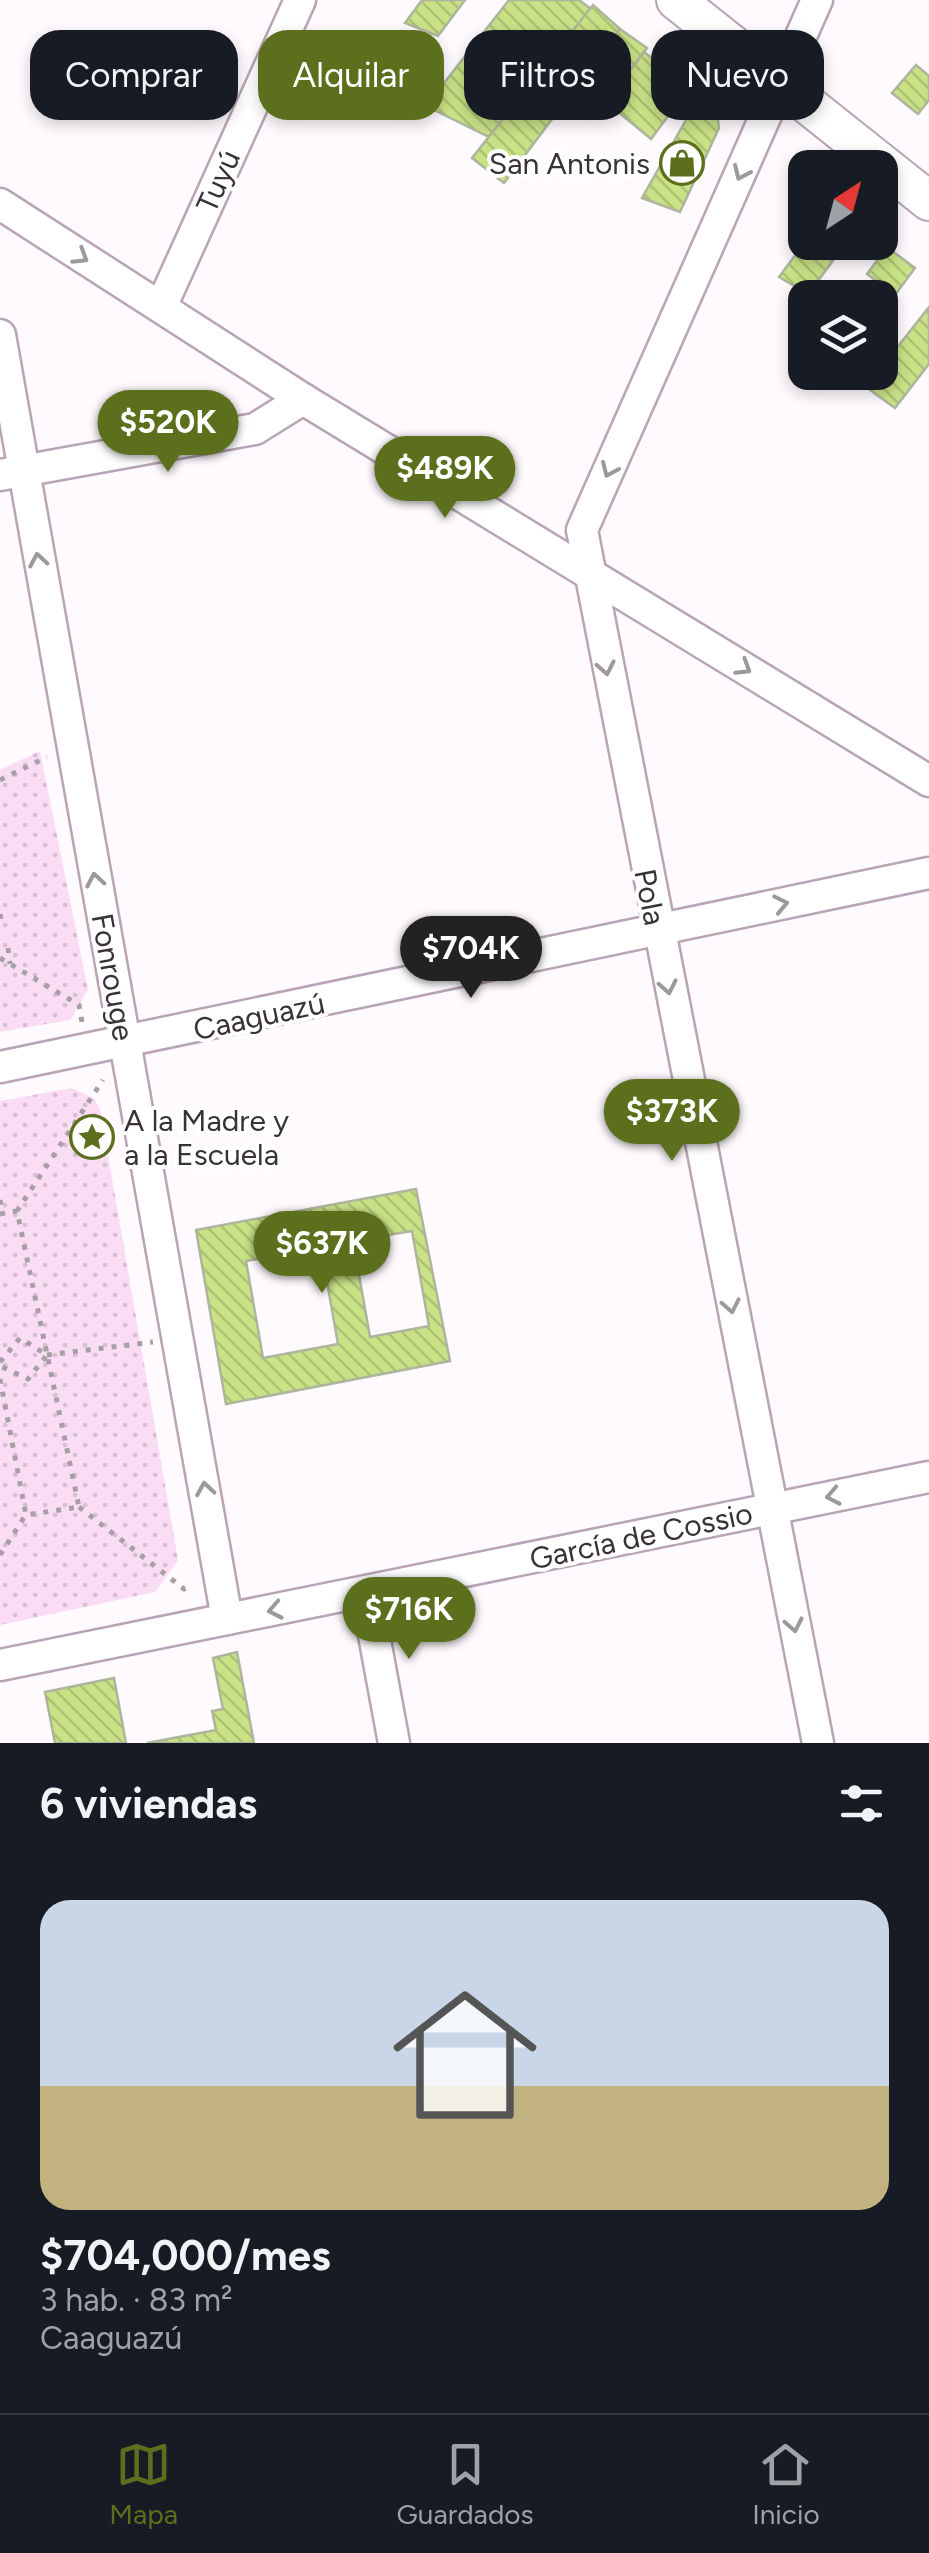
<!DOCTYPE html>
<html lang="es">
<meta charset="utf-8">
<style>
:root{--surface:#171b24;--page:#20242c;--text:#f1f3f6;--muted:#9ea1a6;--line:#363941;--accent:#5c6f1c}
body{margin:0;font-family:Figtree,sans-serif;background:var(--page);color:var(--text);height:100vh;display:flex;flex-direction:column;font-size:38px;white-space:nowrap}
*{box-sizing:border-box;margin:0}
p{font-size:32px;color:var(--muted)}
.icon{flex:none;width:55px;height:55px;fill:none;stroke:currentColor;stroke-width:2;stroke-linecap:round;stroke-linejoin:round}
.map{position:relative;height:1743px;overflow:hidden}
.sheet{display:flex;flex-direction:column;background:var(--surface);flex:1}
.sheet>*{flex:none}
.banner{position:absolute;left:30px;top:30px;width:870px;height:90px;display:flex;gap:20px}
.needle{width:65px;rotate:36deg}
.tools{position:absolute;left:788px;top:150px;display:grid;gap:20px}
.tools a{display:grid;place-items:center;width:110px;height:110px;border-radius:20px;background:var(--surface);box-shadow:0 5px 15px #0003;font-size:50px}
.price{position:absolute;translate:-50% -85px;padding:0 22px;border-radius:35px;background:var(--accent);color:#fff;font-size:32px;line-height:65px;filter:drop-shadow(0 2px 5px #0008)}
.price::after{content:'';position:absolute;left:50%;top:60px;width:30px;height:22px;margin-left:-15px;background:inherit;clip-path:polygon(0 0,100% 0,50% 100%)}
.price.selected{background:#222;color:#fff}
ul{padding:0;list-style:none}
li{display:grid;align-content:center;gap:20px;height:530px;padding:0 40px}
li+li{border-top:2px solid var(--line)}
li span{display:grid;place-items:center;height:310px;border-radius:30px;color:#555}
li>.icon{margin-inline-start:auto}
span .icon{width:180px;height:180px;fill:#fffc;stroke-width:1}
li b{font-size:42px}
h2{display:flex;justify-content:space-between;align-items:center;height:120px;padding:0 40px;font-size:42px}
.pill{padding:0 35px;border-radius:30px;background:var(--surface);box-shadow:0 5px 15px #0003;font-size:35px;line-height:90px}
.pill.selected{background:var(--accent);color:#fff}
.dock{display:flex;justify-content:space-around;align-items:center;height:140px;border-top:2px solid var(--line);background:var(--surface);font-size:28px;color:var(--muted)}
.dock a{display:grid;justify-items:center;gap:5px}
.dock .selected{color:var(--accent)}
.map>svg:first-child{display:block}
.park{fill:url(#park-dots)}
.building{fill:url(#building-back-hatch);stroke:#aeb59d;stroke-width:2.5;fill-rule:evenodd}
.lines{fill:none;stroke-linecap:round;stroke-linejoin:round}
.minor-casing{stroke:#b9a4b6;stroke-width:35}
.major-casing{stroke:#b9a4b6;stroke-width:42}
.path{stroke:#a6a0a5;stroke-width:5;stroke-dasharray:5 8;stroke-linecap:butt}
.minor{stroke:#fff;stroke-width:30}
.major{stroke:#fff;stroke-width:38}
.oneway{stroke:#9c989c}
.labels{text-anchor:middle;dominant-baseline:central;stroke-width:8;stroke-linejoin:round;paint-order:stroke}
.poi-label{font-size:30px;fill:#393138;stroke:#fff;text-anchor:end}
.street-label{font-size:30px;fill:#393138;stroke:#fff}
</style>
<div class="map">
<svg width="929" height="1743" viewBox="0 0 929 1743">
<defs>
<pattern id="park-dots" width="8" height="8" patternUnits="userSpaceOnUse" patternTransform="scale(2.5)"><rect width="8" height="8" fill="#faddf5"/><path d="M2 2h.1M6 6h.1" fill="none" stroke="#d7bed3" stroke-width="1.8" stroke-linecap="round"/></pattern>
<pattern id="building-back-hatch" width="6" height="6" patternUnits="userSpaceOnUse" patternTransform="scale(2.5)"><rect width="6" height="6" fill="#c9e286"/><path d="M-1 5l2 2M0 0l6 6M5-1l2 2" fill="none" stroke="#adc274"/></pattern>
</defs>
<rect width="100%" height="100%" fill="#fefafd"/>
<!-- park -->
<g class="park">
<path d="M40,751L88,990L70,1020L0,1032V770Z"/>
<path d="M71,1088L94,1098L100,1109L178,1560L155,1592L0,1625V1101Z"/>
</g>
<!-- building -->
<g class="building">
<path d="M422,0H465L438,36L405,23Z"/>
<path d="M509,0H579L591,9L489,137L426,106Z"/>
<path d="M593,5L620,29L504,183L472,158Z"/>
<path d="M620,29L647,48L606,102L580,81Z"/>
<path d="M644,52L690,87L651,139L606,102Z"/>
<path d="M916,65L929,76V100L918,114L892,93Z"/>
<path d="M699,97L717,113L719,128L680,212L642,198Z"/>
<path d="M805,242H847L808,294L779,277Z"/>
<path d="M887,247L915,268L895,295L867,274Z"/>
<path d="M929,307V364L895,408L866,387Z"/>
<path d="M416,1189L450,1361L226,1404L196,1230ZM412,1231L429,1326L370,1337L353,1241ZM321,1248L338,1344L263,1358L246,1261Z"/>
<path d="M237,1652L254,1743H147L216,1730L212,1711L223,1709L213,1658Z"/>
<path d="M114,1678L126,1743H55L45,1692Z"/>
</g>
<g class="lines">
<!-- minor casing -->
<g class="minor-casing">
<g id="minor">
<path d="M817,0L582,530L818,1743"/>
<path d="M0,204L303,399L929,781"/>
<path d="M161,307L300,0"/>
<path d="M0,335L227,1619"/>
<path d="M0,475L255,429L303,399"/>
<path d="M0,1067L929,873"/>
<path d="M366,1592L394,1743"/>
<path d="M0,1665L929,1477"/>
</g>
</g>
<!-- major casing -->
<g class="major-casing">
<path id="major" d="M676,0L929,201"/>
</g>
<!-- path -->
<g class="path">
<path d="M0,780L47,757"/>
<path d="M0,914L1,919"/>
<path d="M8,948L10,964"/>
<path d="M0,958L79,1005L82,1022"/>
<path d="M0,1200L3,1214"/>
<path d="M0,1214L17,1211"/>
<path d="M47,1355L153,1342"/>
<path d="M0,1362L20,1338L47,1355L28,1379L0,1366"/>
<path d="M0,1379L26,1515L79,1507L17,1211L103,1080"/>
<path d="M79,1507L184,1589L193,1587"/>
<path d="M0,1555L25,1516"/>
</g>
<!-- minor -->
<use href="#minor" class="minor"/>
<!-- major -->
<use href="#major" class="major"/>
</g>
<!-- one-way arrows -->
<defs><path id="oneway-chevron" d="M-2-3.5L2.5 0L-2 3.5" fill="none" stroke-width="1.6" stroke-linecap="round" stroke-linejoin="round" transform="scale(2.5)"/></defs>
<g class="oneway">
<use href="#oneway-chevron" transform="translate(741 173) rotate(114)"/>
<use href="#oneway-chevron" transform="translate(81 257) rotate(32)"/>
<use href="#oneway-chevron" transform="translate(609 470) rotate(114)"/>
<use href="#oneway-chevron" transform="translate(38 560) rotate(-100)"/>
<use href="#oneway-chevron" transform="translate(606 668) rotate(79)"/>
<use href="#oneway-chevron" transform="translate(744 668) rotate(32)"/>
<use href="#oneway-chevron" transform="translate(95 880) rotate(-100)"/>
<use href="#oneway-chevron" transform="translate(781 904) rotate(-12)"/>
<use href="#oneway-chevron" transform="translate(668 987) rotate(79)"/>
<use href="#oneway-chevron" transform="translate(731 1306) rotate(79)"/>
<use href="#oneway-chevron" transform="translate(205 1489) rotate(-99)"/>
<use href="#oneway-chevron" transform="translate(833 1496) rotate(169)"/>
<use href="#oneway-chevron" transform="translate(275 1610) rotate(169)"/>
<use href="#oneway-chevron" transform="translate(794 1625) rotate(79)"/>
</g>
<!-- icons -->
<defs>
<g id="shop-ring" transform="scale(2.25)"><circle r="9.5" fill="#fff" stroke="#5c6f1c" stroke-width="1.5"/><path d="M-5-2.5h2.3a2.7 3.5 0 0 1 5.4 0H5L5.5 6h-11ZM-1.5-2.5h3a1.5 2.3 0 0 0-3 0Z" fill="#5c6f1c"/></g>
<g id="sight-ring" transform="scale(2.25)"><circle r="9.5" fill="#fff" stroke="#5c6f1c" stroke-width="1.5"/><path d="M0-6L1.8-2.2L6-1.7L2.9 1.2L3.7 5.4L0 3.3L-3.7 5.4L-2.9 1.2L-6-1.7L-1.8-2.2Z" fill="#5c6f1c"/></g>
</defs>
<g fill-rule="evenodd">
<use href="#shop-ring" x="682" y="163"/>
<use href="#sight-ring" x="92" y="1137"/>
</g>
<g class="labels">
<!-- poi labels -->
<g class="poi-label">
<text x="650" y="163">San Antonis</text>
<text x="124" y="1120" text-anchor="start">A la Madre y<tspan x="124" dy="34">a la Escuela</tspan></text>
</g>
<!-- street labels -->
<g class="street-label">
<text transform="translate(218 181) rotate(-66)">Tuyú</text>
<text transform="translate(650 897) rotate(79)">Pola</text>
<text transform="translate(113 977) rotate(80)">Fonrouge</text>
<text transform="translate(259 1016) rotate(-12)">Caaguazú</text>
<text transform="translate(641 1536) rotate(-12)">García de Cossio</text>
</g>
</g>
</svg>
<div class="tools">
<a><svg class="needle" viewBox="-14 -14 28 28"><path d="M0-13l5 13h-10z" fill="#e53935"/><path d="M0 13l5-13h-10z" fill="#9ea1a6"/></svg></a>
<a><svg class="icon" aria-label="layers" viewBox="0 0 24 24"><path d="M12 4l9 5-9 5-9-5zM3 14l9 5 9-5"/></svg></a>
</div>
<b class="price" style="left:168px;top:475px">$520K</b>
<b class="price" style="left:445px;top:521px">$489K</b>
<b class="price selected" style="left:471px;top:1001px">$704K</b>
<b class="price" style="left:672px;top:1164px">$373K</b>
<b class="price" style="left:322px;top:1296px">$637K</b>
<b class="price" style="left:409px;top:1662px">$716K</b>
<div class="banner">
<a class="pill">Comprar</a>
<a class="pill selected">Alquilar</a>
<a class="pill">Filtros</a>
<a class="pill">Nuevo</a>
</div>
</div>
<section class="sheet">
<h2>6 viviendas<svg class="icon" aria-label="filters" viewBox="0 0 24 24"><path d="M4 7h16M4 17h16"/><circle cx="9" cy="7" r="2"/><circle cx="15" cy="17" r="2"/></svg></h2>
<ul>
<li><span style="background:linear-gradient(#c9d6e8 60%,#c2b280 0)"><svg class="icon" aria-label="home" viewBox="0 0 24 24"><path d="M3 11l9-7 9 7M6 9v11h12V9"/></svg></span><div><b>$704,000/mes</b><p>3 hab. · 83 m²</p><p>Caaguazú</p></div></li>
</ul>
</section>
<nav class="dock">
<a class="selected"><svg class="icon" aria-label="map" viewBox="0 0 24 24"><path d="M3 6l6-2 6 2 6-2v14l-6 2-6-2-6 2zM9 4v14M15 6v14"/></svg>Mapa</a>
<a><svg class="icon" aria-label="saved" viewBox="0 0 24 24"><path d="M7 4h10v16l-5-4-5 4z"/></svg>Guardados</a>
<a><svg class="icon" aria-label="home" viewBox="0 0 24 24"><path d="M3 11l9-7 9 7M6 9v11h12V9"/></svg>Inicio</a>
</nav>
